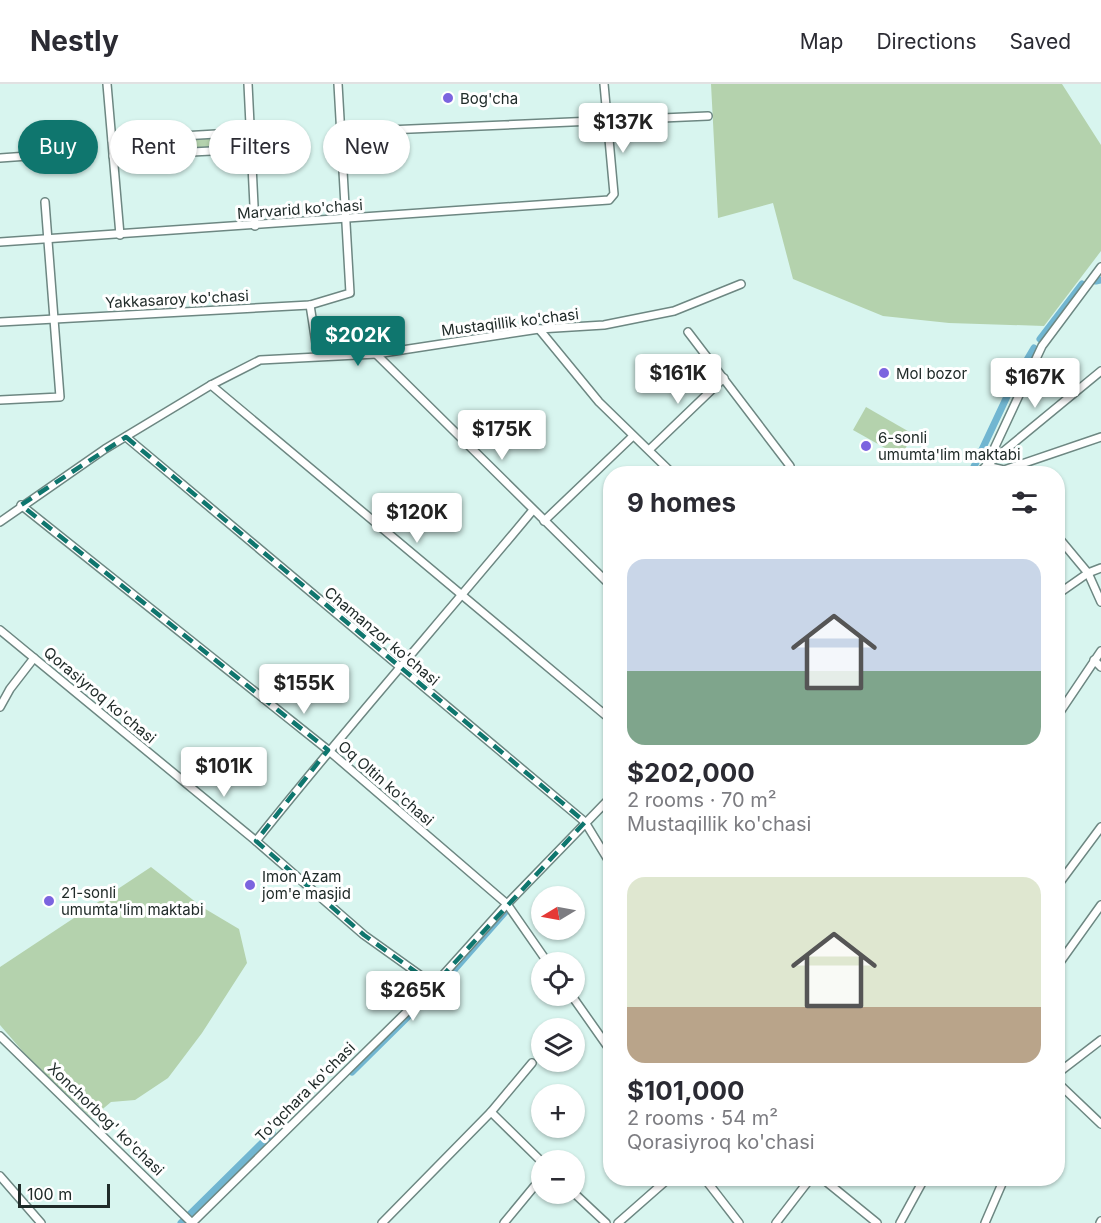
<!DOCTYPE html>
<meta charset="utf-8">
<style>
:root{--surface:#fff;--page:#f2f2f3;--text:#2b2b33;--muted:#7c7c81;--line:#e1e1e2;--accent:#0f766e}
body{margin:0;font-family:Inter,sans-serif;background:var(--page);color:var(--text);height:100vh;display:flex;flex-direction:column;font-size:22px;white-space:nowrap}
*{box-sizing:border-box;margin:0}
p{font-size:20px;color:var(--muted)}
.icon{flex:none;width:33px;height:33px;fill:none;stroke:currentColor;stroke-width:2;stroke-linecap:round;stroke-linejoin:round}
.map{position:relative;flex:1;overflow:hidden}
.drawer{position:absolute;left:603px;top:382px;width:462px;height:720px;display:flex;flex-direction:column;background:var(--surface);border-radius:24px;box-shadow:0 2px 4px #0004}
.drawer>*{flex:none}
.banner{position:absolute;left:18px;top:36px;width:495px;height:54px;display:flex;gap:12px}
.needle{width:39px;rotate:260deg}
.buttons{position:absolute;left:531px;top:802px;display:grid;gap:12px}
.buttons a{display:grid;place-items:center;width:54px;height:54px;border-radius:50%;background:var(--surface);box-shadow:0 2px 4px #0004;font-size:30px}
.scale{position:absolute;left:18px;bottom:15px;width:92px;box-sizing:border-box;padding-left:6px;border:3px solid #202b29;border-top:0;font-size:16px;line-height:21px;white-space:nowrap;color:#202b29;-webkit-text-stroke:4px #fff;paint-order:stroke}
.price{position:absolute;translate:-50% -51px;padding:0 14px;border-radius:6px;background:#fff;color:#222;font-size:20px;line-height:39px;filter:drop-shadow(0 2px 3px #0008)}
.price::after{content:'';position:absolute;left:50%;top:36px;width:18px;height:14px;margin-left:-9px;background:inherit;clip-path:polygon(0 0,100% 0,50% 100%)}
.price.on{background:var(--accent);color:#fff}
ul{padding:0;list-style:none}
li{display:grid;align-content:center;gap:12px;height:318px;padding:0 24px}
li span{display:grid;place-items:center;height:186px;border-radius:18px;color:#555}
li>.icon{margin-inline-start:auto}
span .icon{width:108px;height:108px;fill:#fffc;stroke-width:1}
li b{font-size:26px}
h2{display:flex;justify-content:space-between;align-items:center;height:72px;padding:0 24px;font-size:26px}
.chip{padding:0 21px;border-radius:27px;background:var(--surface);box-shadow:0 2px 4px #0004;font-size:21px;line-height:54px}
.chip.on{background:var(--accent);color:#fff}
header{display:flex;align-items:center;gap:36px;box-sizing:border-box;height:84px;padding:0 30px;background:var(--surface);border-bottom:2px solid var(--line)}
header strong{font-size:28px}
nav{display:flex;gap:33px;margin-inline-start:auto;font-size:21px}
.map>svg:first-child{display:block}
.green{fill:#b4d2ad}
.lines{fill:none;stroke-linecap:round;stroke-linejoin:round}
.canal{stroke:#71b6d1;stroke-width:7}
.minor-casing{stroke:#6d8782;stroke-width:10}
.minor{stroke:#fff;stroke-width:7}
.marked{fill:none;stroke:#0f766e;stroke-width:4.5;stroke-dasharray:12 8;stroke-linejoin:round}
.poi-dot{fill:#7b64df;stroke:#fff;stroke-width:2}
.labels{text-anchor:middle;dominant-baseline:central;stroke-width:6;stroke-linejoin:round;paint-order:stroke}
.poi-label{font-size:15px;fill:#202b29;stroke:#fff;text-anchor:start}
.street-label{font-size:15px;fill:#202b29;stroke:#fff}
</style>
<header>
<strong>Nestly</strong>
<nav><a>Map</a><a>Directions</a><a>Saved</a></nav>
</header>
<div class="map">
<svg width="1101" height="1139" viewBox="0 0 1101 1139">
<rect width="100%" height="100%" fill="#d8f5ef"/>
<!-- green -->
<g class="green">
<path d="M711,0H1062L1101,61V167L1044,242L949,239L883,232L793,195L773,119L718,134Z"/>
<path d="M246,53V63L116,68V58Z"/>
<path d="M866,323L913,350L901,373L853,346Z"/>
<path d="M151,783L202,823L239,845L247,879L202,949L168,994L135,1016L111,1018L92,1034L31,977L0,941V883Z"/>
</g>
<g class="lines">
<!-- canal -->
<g class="canal">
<path d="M1096,197L1101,196"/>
<path d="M1040,255L1082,200"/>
<path d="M1015,296L1034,264"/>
<path d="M971,389L1011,304"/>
<path d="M352,988L447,894L506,827"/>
<path d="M181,1139L272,1049"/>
</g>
<!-- minor casing -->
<g class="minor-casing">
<g id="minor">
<path d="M107,0L120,151"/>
<path d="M248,0L255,142"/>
<path d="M341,48L708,32"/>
<path d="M112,56L251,48"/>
<path d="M113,72L251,65"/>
<path d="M0,74L42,71"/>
<path d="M0,158L609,116L614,110L604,0"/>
<path d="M310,221L318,272"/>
<path d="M0,238L310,221L350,209L338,0"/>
<path d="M539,245L599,318L673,390"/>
<path d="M688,248L790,382"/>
<path d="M376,270L610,501"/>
<path d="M211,301L610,635"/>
<path d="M0,316L60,313L45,118"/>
<path d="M126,353L585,738L610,779"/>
<path d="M650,365L724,294"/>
<path d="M987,381L1101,287"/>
<path d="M986,382L1004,386L1101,353"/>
<path d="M978,390L986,382L1042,262L1101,183"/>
<path d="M21,421L328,666L507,820L548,879"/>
<path d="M544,437L633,352"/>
<path d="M0,438L105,365L211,301L260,276L376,270L539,245L604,241L674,227L741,200"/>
<path d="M1058,453L1088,489L1101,518"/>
<path d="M1058,510L1088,489L1101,484"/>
<path d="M0,546L256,757L364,851L434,901"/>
<path d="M1094,576L1101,583"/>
<path d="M0,623L10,605L34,574"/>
<path d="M1058,631L1101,567"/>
<path d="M256,757C346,644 441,537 533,426"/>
<path d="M1058,801L1101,743"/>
<path d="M1058,881L1101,821"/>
<path d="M572,912L610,966"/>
<path d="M0,952L192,1139"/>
<path d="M1058,989L1101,956"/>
<path d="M1058,999L1101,1040"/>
<path d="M491,1028L542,1078"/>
<path d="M0,1092L41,1139"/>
<path d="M705,1095L739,1139"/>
<path d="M823,1095L877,1139"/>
<path d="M574,1109L606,1139"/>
<path d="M192,1139L434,901L507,820L610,714"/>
<path d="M382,1139L491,1028L532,979"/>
<path d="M504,1139L542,1093"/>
<path d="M618,1139L668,1095"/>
<path d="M776,1139L810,1095"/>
<path d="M900,1139L924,1095"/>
<path d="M985,1139L1004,1095"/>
<path d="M1100,1139L1101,1137"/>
</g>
</g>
<!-- minor -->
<use href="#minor" class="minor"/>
</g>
<!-- marked area -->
<path class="marked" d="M126,353L585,738L434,901L364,851L256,757L328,666L21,421Z"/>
<!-- markers -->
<g class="poi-dot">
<circle cx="448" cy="14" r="6"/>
<circle cx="884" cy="289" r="6"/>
<circle cx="866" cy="362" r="6"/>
<circle cx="250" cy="801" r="6"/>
<circle cx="49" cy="817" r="6"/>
</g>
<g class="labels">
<!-- poi labels -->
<g class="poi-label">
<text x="460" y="14">Bog'cha</text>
<text x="896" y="289">Mol bozor</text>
<text x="878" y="353">6-sonli<tspan x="878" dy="17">umumta'lim maktabi</tspan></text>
<text x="262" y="792">Imon Azam<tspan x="262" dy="17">jom'e masjid</tspan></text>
<text x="61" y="808">21-sonli<tspan x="61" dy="17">umumta'lim maktabi</tspan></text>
</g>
<!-- street labels -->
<g class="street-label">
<text transform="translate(300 125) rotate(-4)">Marvarid ko'chasi</text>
<text transform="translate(177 215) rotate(-3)">Yakkasaroy ko'chasi</text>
<text transform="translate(510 238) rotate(-7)">Mustaqillik ko'chasi</text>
<text transform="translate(382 552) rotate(40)">Chamanzor ko'chasi</text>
<text transform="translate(100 611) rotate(40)">Qorasiyroq ko'chasi</text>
<text transform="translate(386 699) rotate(41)">Oq Oltin ko'chasi</text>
<text transform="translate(305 1008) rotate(-45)">To'qchara ko'chasi</text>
<text transform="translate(106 1035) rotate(44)">Xonchorbog' ko'chasi</text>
</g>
</g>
</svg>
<div class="buttons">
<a><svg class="needle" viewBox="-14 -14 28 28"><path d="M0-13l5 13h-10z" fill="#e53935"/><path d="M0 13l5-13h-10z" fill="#7c7c81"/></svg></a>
<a><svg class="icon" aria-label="locate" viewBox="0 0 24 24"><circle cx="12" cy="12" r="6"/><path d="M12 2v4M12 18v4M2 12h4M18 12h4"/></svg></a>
<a><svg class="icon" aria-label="layers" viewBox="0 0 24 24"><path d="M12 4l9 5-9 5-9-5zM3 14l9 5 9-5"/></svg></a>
<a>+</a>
<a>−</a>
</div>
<div class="scale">100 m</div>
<b class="price" style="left:623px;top:70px">$137K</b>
<b class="price on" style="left:358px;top:283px">$202K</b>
<b class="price" style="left:678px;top:321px">$161K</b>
<b class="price" style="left:1035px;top:325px">$167K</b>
<b class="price" style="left:502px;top:377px">$175K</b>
<b class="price" style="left:417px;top:460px">$120K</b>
<b class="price" style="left:304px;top:631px">$155K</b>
<b class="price" style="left:224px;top:714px">$101K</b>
<b class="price" style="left:413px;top:938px">$265K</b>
<div class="banner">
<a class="chip on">Buy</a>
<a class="chip">Rent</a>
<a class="chip">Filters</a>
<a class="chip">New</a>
</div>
<section class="drawer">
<h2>9 homes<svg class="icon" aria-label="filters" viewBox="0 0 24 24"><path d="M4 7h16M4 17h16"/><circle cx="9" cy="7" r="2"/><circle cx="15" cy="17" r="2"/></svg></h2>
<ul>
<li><span style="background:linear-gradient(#c9d6e8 60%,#7fa58c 0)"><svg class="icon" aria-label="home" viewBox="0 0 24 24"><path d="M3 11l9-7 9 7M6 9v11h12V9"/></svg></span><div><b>$202,000</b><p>2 rooms · 70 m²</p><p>Mustaqillik ko'chasi</p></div></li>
<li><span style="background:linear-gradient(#dfe7d0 70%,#b9a48a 0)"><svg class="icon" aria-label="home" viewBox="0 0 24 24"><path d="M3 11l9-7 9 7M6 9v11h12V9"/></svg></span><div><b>$101,000</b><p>2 rooms · 54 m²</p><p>Qorasiyroq ko'chasi</p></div></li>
</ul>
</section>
</div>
